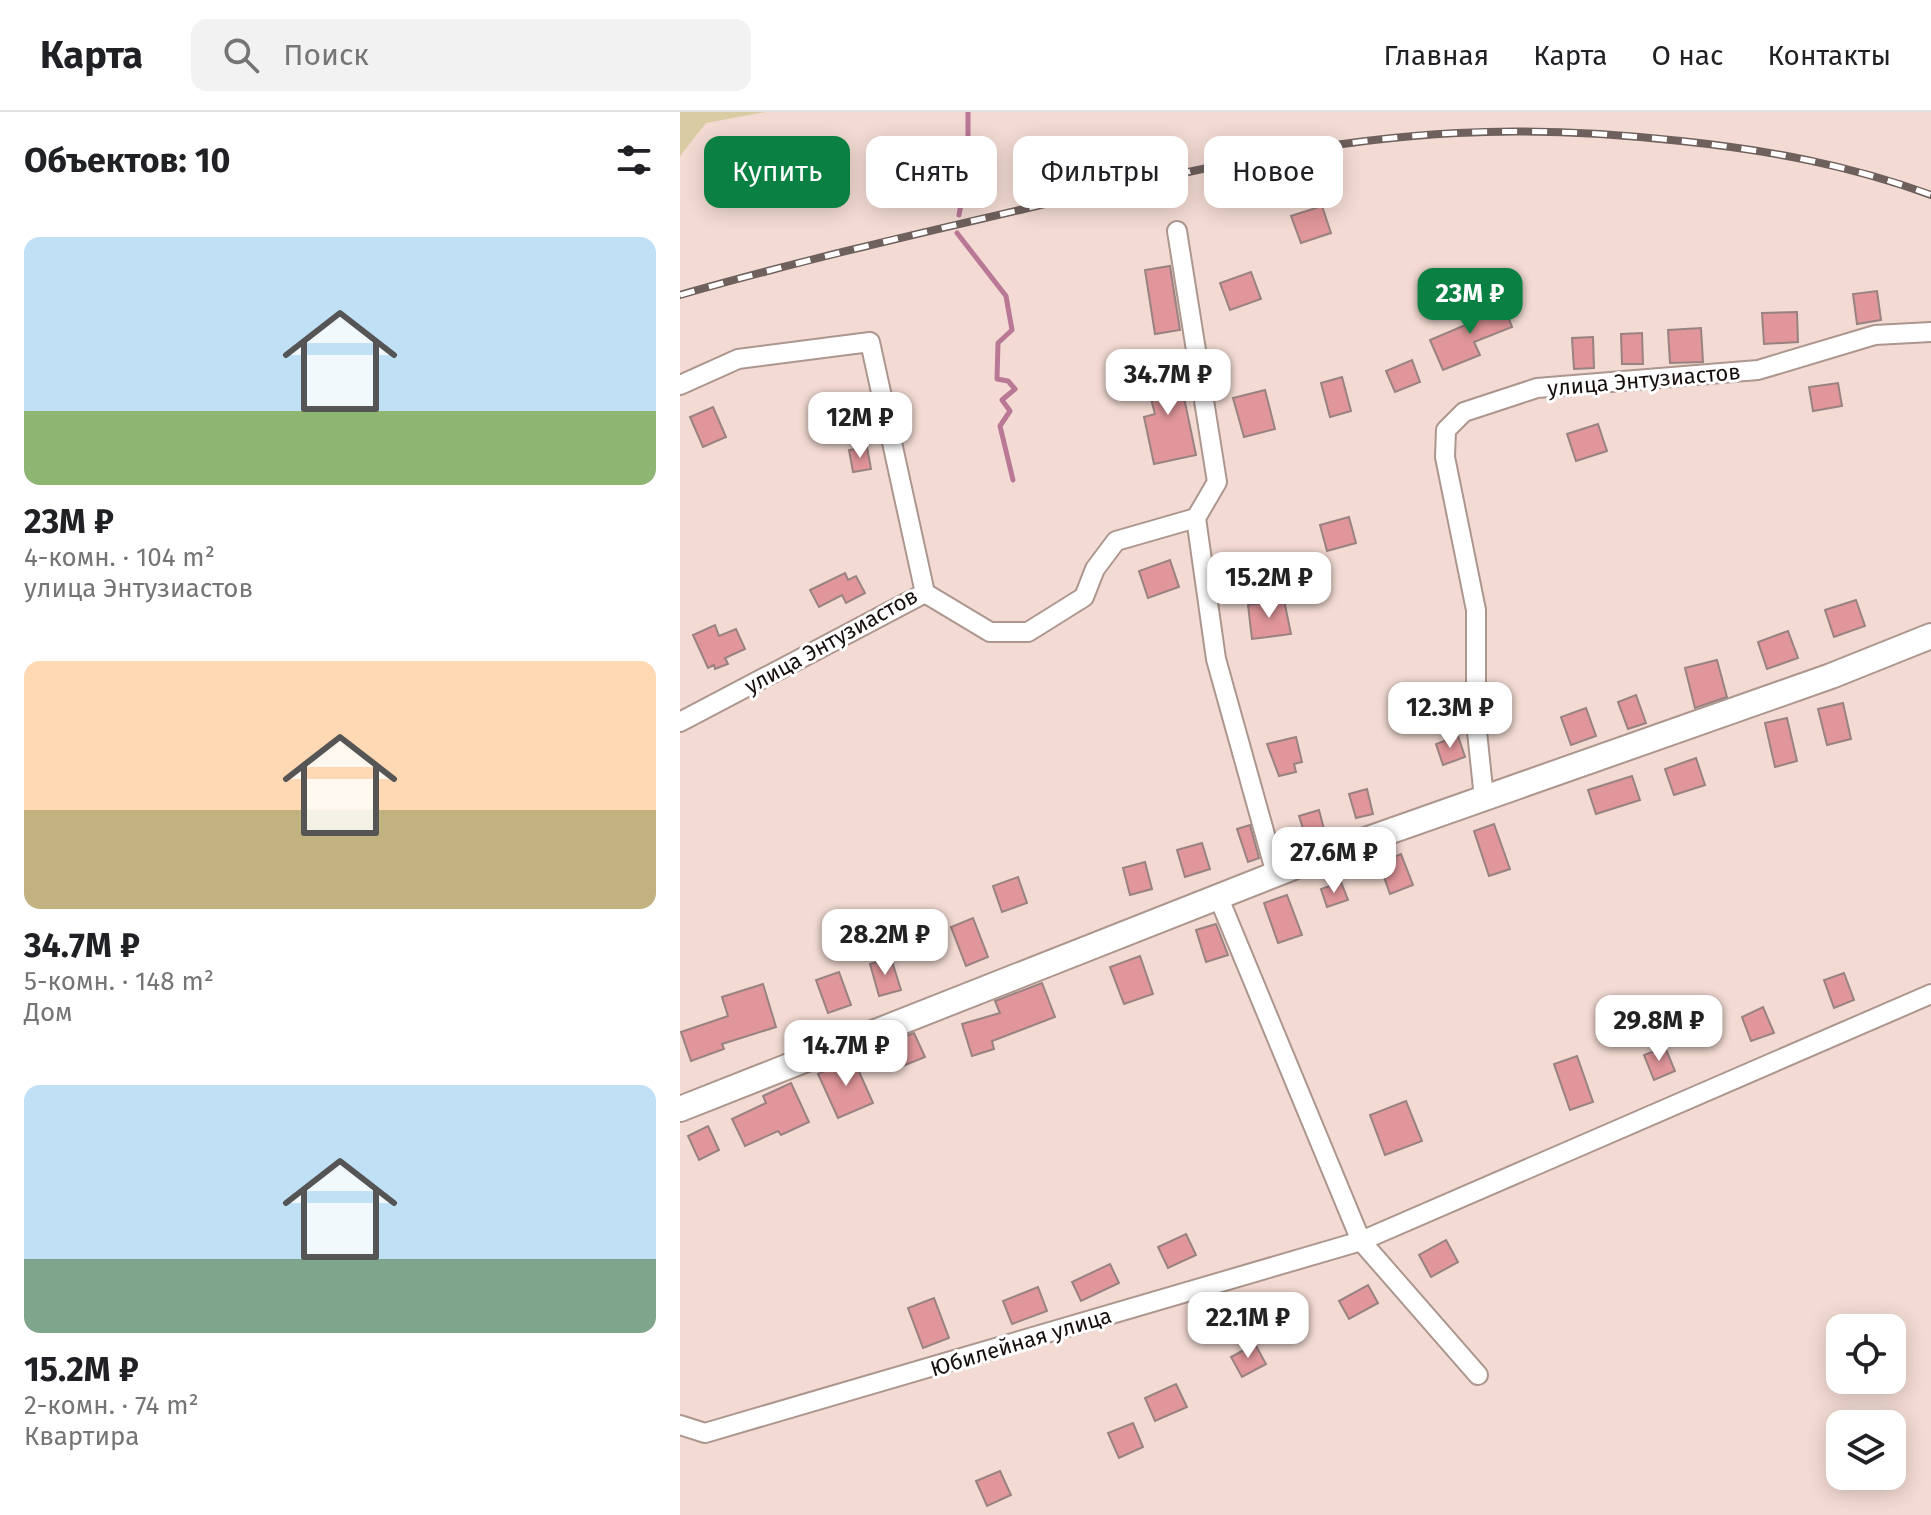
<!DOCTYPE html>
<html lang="ru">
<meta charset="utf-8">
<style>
:root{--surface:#fff;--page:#f2f2f2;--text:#202124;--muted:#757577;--line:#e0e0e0;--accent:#0b8043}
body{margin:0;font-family:"Fira Sans",sans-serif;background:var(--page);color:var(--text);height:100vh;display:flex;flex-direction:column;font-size:30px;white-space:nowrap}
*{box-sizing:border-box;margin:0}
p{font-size:26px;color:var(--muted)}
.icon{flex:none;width:44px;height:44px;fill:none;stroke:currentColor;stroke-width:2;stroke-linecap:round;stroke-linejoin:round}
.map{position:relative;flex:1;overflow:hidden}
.sheet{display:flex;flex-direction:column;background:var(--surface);width:680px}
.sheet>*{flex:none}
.banner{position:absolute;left:24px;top:24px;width:760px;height:72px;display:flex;gap:16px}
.fabs{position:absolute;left:1146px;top:1202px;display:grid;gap:16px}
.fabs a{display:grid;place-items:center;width:80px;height:80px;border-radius:16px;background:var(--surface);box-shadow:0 4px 20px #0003;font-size:40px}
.price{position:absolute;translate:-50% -68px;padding:0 18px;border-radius:16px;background:#fff;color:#222;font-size:26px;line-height:52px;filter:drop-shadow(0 2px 4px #0008)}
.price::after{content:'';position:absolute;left:50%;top:48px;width:24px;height:18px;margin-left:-12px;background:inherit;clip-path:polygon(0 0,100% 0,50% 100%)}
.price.on{background:var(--accent);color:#fff}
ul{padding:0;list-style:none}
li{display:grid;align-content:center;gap:16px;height:424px;padding:0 24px}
li span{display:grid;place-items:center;height:248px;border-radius:16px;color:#555}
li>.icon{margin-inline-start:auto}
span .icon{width:144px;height:144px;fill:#fffc;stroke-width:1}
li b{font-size:34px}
h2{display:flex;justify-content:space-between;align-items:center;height:96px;padding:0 24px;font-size:34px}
.pill{padding:0 28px;border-radius:16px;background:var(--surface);box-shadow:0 4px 20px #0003;font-size:28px;line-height:72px}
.pill.on{background:var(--accent);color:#fff}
header{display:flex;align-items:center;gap:48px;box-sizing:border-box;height:112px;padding:0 40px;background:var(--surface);border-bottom:2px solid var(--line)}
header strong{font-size:38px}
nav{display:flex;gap:44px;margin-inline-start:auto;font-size:28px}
.search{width:560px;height:72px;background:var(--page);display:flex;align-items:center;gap:20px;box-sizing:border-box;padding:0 28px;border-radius:16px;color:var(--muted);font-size:30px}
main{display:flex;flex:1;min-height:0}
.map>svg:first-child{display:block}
.green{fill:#d9cba2}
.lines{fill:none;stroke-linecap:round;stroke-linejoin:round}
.stream{stroke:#b87896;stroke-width:5}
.building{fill:#e0969a;stroke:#998282;stroke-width:2}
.minor-casing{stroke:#ac968e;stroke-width:22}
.tertiary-casing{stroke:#ac968e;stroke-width:28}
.minor{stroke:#fff;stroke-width:18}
.tertiary{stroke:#fff;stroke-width:24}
.rail-casing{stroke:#6e605c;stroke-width:8}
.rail{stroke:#fff;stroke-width:5;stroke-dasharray:15;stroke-linecap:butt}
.labels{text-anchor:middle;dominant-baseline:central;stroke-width:6;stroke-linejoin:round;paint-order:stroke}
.street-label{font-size:22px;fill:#170f0d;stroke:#fff}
</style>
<header>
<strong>Карта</strong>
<div class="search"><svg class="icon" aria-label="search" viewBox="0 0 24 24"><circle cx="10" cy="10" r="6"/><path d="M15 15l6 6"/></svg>Поиск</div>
<nav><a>Главная</a><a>Карта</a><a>О нас</a><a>Контакты</a></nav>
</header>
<main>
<section class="sheet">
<h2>Объектов: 10<svg class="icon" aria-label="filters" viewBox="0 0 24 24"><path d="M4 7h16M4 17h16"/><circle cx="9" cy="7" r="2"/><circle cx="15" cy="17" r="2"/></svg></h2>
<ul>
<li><span style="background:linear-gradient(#bfe0f5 70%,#8fb573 0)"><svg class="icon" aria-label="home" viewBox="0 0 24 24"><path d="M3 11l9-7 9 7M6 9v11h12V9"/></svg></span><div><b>23M ₽</b><p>4-комн. · 104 m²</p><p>улица Энтузиастов</p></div></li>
<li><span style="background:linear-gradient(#ffd9b3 60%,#c2b280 0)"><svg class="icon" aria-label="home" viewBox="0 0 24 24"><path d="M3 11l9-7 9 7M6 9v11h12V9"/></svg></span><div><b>34.7M ₽</b><p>5-комн. · 148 m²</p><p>Дом</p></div></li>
<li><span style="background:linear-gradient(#bfe0f5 70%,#7fa58c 0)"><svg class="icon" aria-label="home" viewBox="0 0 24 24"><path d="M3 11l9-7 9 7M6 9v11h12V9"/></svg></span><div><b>15.2M ₽</b><p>2-комн. · 74 m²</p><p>Квартира</p></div></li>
</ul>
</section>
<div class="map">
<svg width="1251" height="1403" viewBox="0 0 1251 1403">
<rect width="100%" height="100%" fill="#f3dbd3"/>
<!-- green -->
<path class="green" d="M0,0H86L26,11L0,44Z"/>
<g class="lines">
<!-- stream -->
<g class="stream">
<path d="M279,103L288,55V0"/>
<path d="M277,121L326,184L332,218L318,231L317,267L328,269L335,277L322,288L330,299L320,314L333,368"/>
</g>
</g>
<!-- building -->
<g class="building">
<path d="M642,94L651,121L621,131L611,104Z"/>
<path d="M490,154L500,218L475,222L465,158Z"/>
<path d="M571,160L581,187L550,198L540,171Z"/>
<path d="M1197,179L1201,208L1177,212L1173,182Z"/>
<path d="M822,188L832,215L794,230L800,243L763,258L750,228L802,206L798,197Z"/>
<path d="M1117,200L1118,230L1084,232L1082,201Z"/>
<path d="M1021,216L1023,250L990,251L988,218Z"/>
<path d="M962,221L963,252H942L941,222Z"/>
<path d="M913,225L914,256L894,257L892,226Z"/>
<path d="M732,248L740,270L715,280L706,259Z"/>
<path d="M497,252L516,343L474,352L464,305L475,302L464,261Z"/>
<path d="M662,265L671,299L650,305L641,271Z"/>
<path d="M1158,271L1162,294L1133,299L1129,275Z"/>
<path d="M585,278L595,317L564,325L553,286Z"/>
<path d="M33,295L46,325L23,335L10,305Z"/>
<path d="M918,312L927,339L896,349L887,322Z"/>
<path d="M187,335L191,357L173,360L169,338Z"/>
<path d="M669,405L676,431L647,439L640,413Z"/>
<path d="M490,448L499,475L468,486L459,459Z"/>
<path d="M165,461L168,468L176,464L185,481L166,491L162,483L139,495L130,478Z"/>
<path d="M604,488L611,522L572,527L568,493Z"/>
<path d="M1176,488L1185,514L1154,525L1145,498Z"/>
<path d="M35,513L39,524L56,517L65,537L45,546L48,552L35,557L34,553L28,556L13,523Z"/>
<path d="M1108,519L1118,546L1087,557L1078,530Z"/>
<path d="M1037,548L1047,585L1015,596L1005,556Z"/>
<path d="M956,583L966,611L948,617L938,590Z"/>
<path d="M1163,591L1171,627L1147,633L1138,597Z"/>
<path d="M906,596L916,624L891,633L881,605Z"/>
<path d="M1107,606L1117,649L1095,655L1085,611Z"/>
<path d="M778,624L785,645L763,653L756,632Z"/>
<path d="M616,625L622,650L614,652L616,660L599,664L587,632Z"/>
<path d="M1016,646L1025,673L994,683L985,657Z"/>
<path d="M952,664L960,688L916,702L908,678Z"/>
<path d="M687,677L693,702L676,706L669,682Z"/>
<path d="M639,698L644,717L625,723L619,704Z"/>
<path d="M814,712L830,757L809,764L794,719Z"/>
<path d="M570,713L579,746L568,750L557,717Z"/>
<path d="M522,731L530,757L505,765L497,738Z"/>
<path d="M721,742L733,773L710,782L699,751Z"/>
<path d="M465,750L472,777L450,783L443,756Z"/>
<path d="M338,765L347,791L322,800L313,774Z"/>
<path d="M661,770L668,788L647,795L641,777Z"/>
<path d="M607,783L622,823L598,831L584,791Z"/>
<path d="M293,806L308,845L286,854L271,815Z"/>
<path d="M536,812L548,843L526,850L516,818Z"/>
<path d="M460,844L473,882L444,892L430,855Z"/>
<path d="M211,846L221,878L199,884L190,852Z"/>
<path d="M159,860L171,893L148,901L136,868Z"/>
<path d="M1164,861L1174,888L1154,896L1144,868Z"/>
<path d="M362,871L375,905L312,929L314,937L292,944L282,912L320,901L315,889Z"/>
<path d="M83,872L96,915L42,932L44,937L11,949L1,920L48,904L42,885Z"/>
<path d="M1083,895L1094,921L1071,929L1062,905Z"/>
<path d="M234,921L245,945L218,956L207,931Z"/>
<path d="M985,935L995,959L974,968L964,943Z"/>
<path d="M897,944L913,990L890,998L874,952Z"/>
<path d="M173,946L193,991L158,1006L138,962Z"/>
<path d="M111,971L129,1010L101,1023L98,1019L65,1034L52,1007L86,991L83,984Z"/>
<path d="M726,989L742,1029L705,1043L690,1003Z"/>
<path d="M28,1014L39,1038L19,1048L8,1024Z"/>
<path d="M506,1122L516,1143L488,1156L478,1135Z"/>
<path d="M766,1128L778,1150L751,1165L739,1143Z"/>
<path d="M430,1152L439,1171L401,1189L392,1170Z"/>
<path d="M688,1173L698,1191L669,1207L659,1189Z"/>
<path d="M358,1175L367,1199L332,1212L323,1189Z"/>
<path d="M254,1186L269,1226L243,1236L228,1196Z"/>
<path d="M575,1232L586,1252L562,1265L551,1245Z"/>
<path d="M496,1272L507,1295L475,1309L465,1286Z"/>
<path d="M453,1311L463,1335L439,1346L428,1321Z"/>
<path d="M320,1359L331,1383L307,1394L296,1369Z"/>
</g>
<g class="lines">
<!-- minor casing -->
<g class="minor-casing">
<g id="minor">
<path d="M497,119L537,370L516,406L536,547L596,762"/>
<path d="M0,273L58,247L190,230L245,481L0,610"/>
<path d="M245,481L310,520H348L404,485L415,457L436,429L516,406"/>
<path d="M804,686L796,610V498L765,345L766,318L784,300L857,276L1078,258L1195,223L1251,220"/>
<path d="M538,784L681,1129L798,1263"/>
<path d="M0,1313L25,1321L681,1129L1251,882"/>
</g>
</g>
<!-- tertiary casing -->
<g class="tertiary-casing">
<path id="tertiary" d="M0,997L657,738L1151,564L1251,524"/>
</g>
<!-- minor -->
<use href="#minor" class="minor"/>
<!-- tertiary -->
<use href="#tertiary" class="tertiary"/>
<!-- rail casing -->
<g class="rail-casing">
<path id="rail" d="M0,183C115,150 232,123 348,96C489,64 632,28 777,21C852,17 927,21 1001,29C1088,38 1169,53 1251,83"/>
</g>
<!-- rail -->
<use href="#rail" class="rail"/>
</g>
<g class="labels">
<!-- street labels -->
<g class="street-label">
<text transform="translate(964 268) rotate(-5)">улица Энтузиастов</text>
<text transform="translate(151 529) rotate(-29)">улица Энтузиастов</text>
<text transform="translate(341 1230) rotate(-17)">Юбилейная улица</text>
</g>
</g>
</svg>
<div class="fabs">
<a><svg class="icon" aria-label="locate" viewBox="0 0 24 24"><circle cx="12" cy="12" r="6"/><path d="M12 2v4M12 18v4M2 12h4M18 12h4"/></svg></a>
<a><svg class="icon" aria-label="layers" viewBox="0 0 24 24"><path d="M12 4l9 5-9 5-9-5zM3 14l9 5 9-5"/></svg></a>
</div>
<b class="price on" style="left:790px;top:224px">23M ₽</b>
<b class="price" style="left:488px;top:305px">34.7M ₽</b>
<b class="price" style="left:180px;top:348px">12M ₽</b>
<b class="price" style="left:589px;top:508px">15.2M ₽</b>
<b class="price" style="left:770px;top:638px">12.3M ₽</b>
<b class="price" style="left:654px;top:783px">27.6M ₽</b>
<b class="price" style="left:205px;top:865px">28.2M ₽</b>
<b class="price" style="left:979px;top:951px">29.8M ₽</b>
<b class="price" style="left:166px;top:976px">14.7M ₽</b>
<b class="price" style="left:568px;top:1248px">22.1M ₽</b>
<div class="banner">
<a class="pill on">Купить</a>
<a class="pill">Снять</a>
<a class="pill">Фильтры</a>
<a class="pill">Новое</a>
</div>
</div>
</main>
